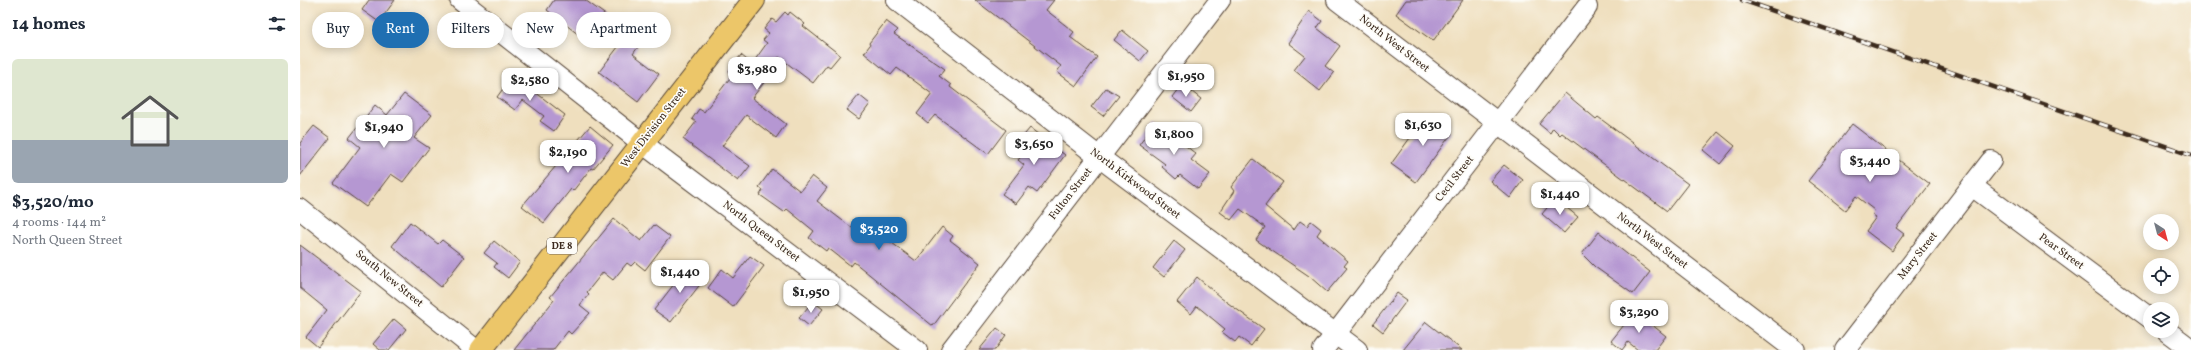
<!DOCTYPE html>
<meta charset="utf-8">
<style>
:root{--surface:#fff;--page:#f2f2f3;--text:#1f2937;--muted:#747a83;--line:#e0e1e3;--accent:#1f6fb2}
body{margin:0;font-family:Vollkorn,serif;background:var(--page);color:var(--text);height:100vh;display:flex;flex-direction:column;font-size:15px;white-space:nowrap}
*{box-sizing:border-box;margin:0}
p{font-size:13px;color:var(--muted)}
.icon{flex:none;width:22px;height:22px;fill:none;stroke:currentColor;stroke-width:2;stroke-linecap:round;stroke-linejoin:round}
.map{position:relative;flex:1;overflow:hidden}
.sheet{display:flex;flex-direction:column;background:var(--surface);width:300px}
.sheet>*{flex:none}
.banner{position:absolute;left:12px;top:12px;width:380px;height:36px;display:flex;gap:8px}
.needle{width:26px;rotate:144deg}
.controls{position:absolute;left:1843px;top:214px;display:grid;gap:8px}
.controls a{display:grid;place-items:center;width:36px;height:36px;border-radius:50%;background:var(--surface);box-shadow:0 2px 10px #0003;font-size:20px}
.price{position:absolute;translate:-50% -34px;padding:0 9px;border-radius:8px;background:#fff;color:#222;font-size:13px;line-height:26px;filter:drop-shadow(0 1px 2px #0008)}
.price::after{content:'';position:absolute;left:50%;top:24px;width:12px;height:9px;margin-left:-6px;background:inherit;clip-path:polygon(0 0,100% 0,50% 100%)}
.price.active{background:var(--accent);color:#fff}
ul{padding:0;list-style:none}
li{display:grid;align-content:center;gap:8px;height:212px;padding:0 12px}
li+li{border-top:1px solid var(--line)}
li span{display:grid;place-items:center;height:124px;border-radius:6px;color:#555}
li>.icon{margin-inline-start:auto}
span .icon{width:72px;height:72px;fill:#fffc;stroke-width:1}
li b{font-size:17px}
h2{display:flex;justify-content:space-between;align-items:center;height:48px;padding:0 12px;font-size:17px}
.pill{padding:0 14px;border-radius:18px;background:var(--surface);box-shadow:0 2px 10px #0003;font-size:14px;line-height:36px}
.pill.active{background:var(--accent);color:#fff}
main{display:flex;flex:1;min-height:0}
.map>svg:first-child{display:block}
.building{fill:#b597d2}
.lines{fill:none;stroke-linecap:round;stroke-linejoin:round}
.minor-casing{stroke:#564536;stroke-width:22}
.highway-casing{stroke:#564536;stroke-width:24}
.minor{stroke:#fff;stroke-width:20}
.highway{stroke:#ecc669;stroke-width:22}
.rail-casing{stroke:#3b2a1e;stroke-width:4.5}
.rail{stroke:#fdfcf7;stroke-width:3;stroke-dasharray:9;stroke-linecap:butt}
.labels{text-anchor:middle;dominant-baseline:central;stroke-width:3.5;stroke-linejoin:round;paint-order:stroke}
.shield{fill:#fdfcf7;stroke:#75695f;stroke-width:1}
.shield-label{font-size:10px;font-weight:bold;fill:#3b2a1e}
.street-label{font-size:11px;fill:#3b2a1e;stroke:#fdfcf7}
</style>
<main>
<section class="sheet">
<h2>14 homes<svg class="icon" aria-label="filters" viewBox="0 0 24 24"><path d="M4 7h16M4 17h16"/><circle cx="9" cy="7" r="2"/><circle cx="15" cy="17" r="2"/></svg></h2>
<ul>
<li><span style="background:linear-gradient(#dfe7d0 65%,#9aa5b1 0)"><svg class="icon" aria-label="home" viewBox="0 0 24 24"><path d="M3 11l9-7 9 7M6 9v11h12V9"/></svg></span><div><b>$3,520/mo</b><p>4 rooms · 144 m²</p><p>North Queen Street</p></div></li>
</ul>
</section>
<div class="map">
<svg width="1891" height="350" viewBox="0 0 1891 350">
<rect width="100%" height="100%" fill="#fdfcf7"/>
<filter id="ink" filterUnits="userSpaceOnUse"><feTurbulence type="fractalNoise" baseFrequency=".025" numOctaves="2"/><feDisplacementMap in="SourceGraphic" scale="8" xChannelSelector="R" yChannelSelector="G"/><feConvolveMatrix kernelMatrix="1 2 1 2 8 2 1 2 1" color-interpolation-filters="sRGB"/></filter>
<filter id="wash" filterUnits="userSpaceOnUse"><feTurbulence type="fractalNoise" baseFrequency=".012" numOctaves="4" result="noise"/><feDisplacementMap in="SourceGraphic" scale="16" xChannelSelector="R" yChannelSelector="G"/><feGaussianBlur stdDeviation="0.9" result="paint"/><feColorMatrix in="noise" values="0 0 0 0 0 0 0 0 0 0 0 0 0 0 0 0 0 1.4 0 .05"/><feComposite in="paint" operator="in"/></filter>
<g filter="url(#wash)">
<rect width="100%" height="100%" fill="#efdfbe"/>
<g id="blocks">
<!-- building -->
<g class="building">
<path d="M69,0H95L79,22L62,10Z"/>
<path d="M254,0H285L307,16L288,42L247,10Z"/>
<path d="M675,0H754L746,10L774,32L770,37L797,57L776,86L757,72L761,66Z"/>
<path d="M1106,0H1163L1133,41L1096,14Z"/>
<path d="M1009,11L1022,21L1017,28L1040,46L1025,66L1034,73L1020,91L994,70L1005,56L988,43Z"/>
<path d="M485,12L488,15L490,12L505,24L503,26L540,55L530,67L527,65L513,83L479,57L462,77L466,80L452,98L486,124L476,138L446,115L422,146L450,166L438,181L383,139L396,122L392,119L399,109L404,112L433,74L429,71L441,55L452,64L467,43L463,40L469,33L464,29L472,19L476,22Z"/>
<path d="M586,21L598,30L594,34L645,69L639,76L651,85L650,87L706,130L688,154L635,115L628,123L617,114L632,94L597,68L591,75L564,53L570,45L569,43Z"/>
<path d="M822,30L848,51L840,61L814,40Z"/>
<path d="M325,38L338,47L333,54L359,74L338,102L299,72Z"/>
<path d="M213,75L265,115L254,131L240,121L244,116L223,100L215,110L197,97Z"/>
<path d="M882,84L901,99L891,112L872,97Z"/>
<path d="M806,88L819,96L803,116L791,107Z"/>
<path d="M1265,93L1296,119L1298,117L1388,184L1367,211L1262,133L1260,135L1253,128L1250,133L1239,124Z"/>
<path d="M104,94L132,115L114,138L129,148L103,182L91,174L66,207L33,183L60,147L49,138L75,105L87,115Z"/>
<path d="M559,95L570,104L559,119L547,110Z"/>
<path d="M1138,114L1150,123L1146,129L1152,133L1116,182L1091,164L1126,116L1133,121Z"/>
<path d="M856,122L896,154L891,160L910,174L898,189L880,175L876,179L862,167L865,164L839,145Z"/>
<path d="M1552,124L1630,184L1596,228L1604,234L1592,251L1566,231L1576,217L1573,215L1574,210L1556,196L1545,210L1508,181Z"/>
<path d="M14,126L30,138L0,176V143Z"/>
<path d="M290,126L313,145L293,169L291,168L273,191L271,189L244,223L222,206Z"/>
<path d="M730,128L765,155L737,193L729,187L716,204L702,194L724,165L718,160L729,147L720,140Z"/>
<path d="M1418,132L1435,146L1420,164L1403,150Z"/>
<path d="M953,159L983,182L965,206L994,230L1000,221L1007,226L1011,221L1021,229L1017,235L1048,261L1044,266L1047,268L1027,292L1009,276L956,240L965,227L940,209L931,220L920,212L934,191L931,187Z"/>
<path d="M1204,165L1223,180L1210,198L1190,181Z"/>
<path d="M472,169L500,191L512,176L527,188L517,201L560,234L568,225L616,261L642,227L653,236L650,240L680,263L633,326L554,262L551,266L528,248L526,251L509,238L514,231L487,209L484,212L460,195L463,190L459,187Z"/>
<path d="M1255,198L1278,217L1264,233L1242,214Z"/>
<path d="M314,219L341,241L354,225L370,237L345,270L335,262L331,266L327,263L313,280L303,272L287,292L289,294L280,305L290,313L271,334L268,331L253,350H214L254,300L250,297Z"/>
<path d="M110,222L138,244L142,240L164,257L141,287L92,246Z"/>
<path d="M1299,232L1350,272L1333,294L1295,267L1282,254Z"/>
<path d="M194,241L220,262L208,278L194,267L197,263L184,253Z"/>
<path d="M874,241L885,250L864,277L853,268Z"/>
<path d="M0,245L61,291L18,347L6,337L27,310L0,288Z"/>
<path d="M450,256L464,266L433,307L408,288L422,269L433,278Z"/>
<path d="M388,266L405,278L371,322L354,310Z"/>
<path d="M897,277L921,298L964,329L951,346L939,337L935,342L922,332L925,329L897,306L891,314L877,302Z"/>
<path d="M1097,293L1107,300L1083,332L1073,324Z"/>
<path d="M513,301L523,309L509,326L499,318Z"/>
<path d="M1337,309L1348,317L1346,320L1366,336L1355,350H1338L1328,342L1322,350L1311,341Z"/>
<path d="M94,319L106,329L89,350H80L73,344Z"/>
<path d="M1126,322L1162,350H1103Z"/>
<path d="M697,328L706,335L695,350H679Z"/>
</g>
</g>
</g>
<g filter="url(#ink)">
<use href="#blocks" fill-opacity="0" stroke="#564536" stroke-width="1"/>
<g class="lines">
<!-- minor casing -->
<g class="minor-casing">
<g id="minor">
<path d="M160,0L342,143L617,350"/>
<path d="M597,0L799,157L1057,350"/>
<path d="M1037,0L1495,350"/>
<path d="M1672,186L1850,318"/>
<path d="M0,209L176,350"/>
<path d="M1867,331L1891,349"/>
<path d="M651,350L920,0"/>
<path d="M1023,350L1287,7"/>
<path d="M1545,350L1691,161"/>
</g>
</g>
<!-- highway casing -->
<g class="highway-casing">
<path id="highway" d="M181,350L454,0"/>
</g>
<!-- minor -->
<use href="#minor" class="minor"/>
<!-- highway -->
<use href="#highway" class="highway"/>
<!-- rail casing -->
<g class="rail-casing">
<path id="rail" d="M1442,0L1891,155"/>
</g>
<!-- rail -->
<use href="#rail" class="rail"/>
</g>
</g>
<g class="labels">
<!-- shield labels -->
<rect class="shield" x="247" y="238" width="30" height="16" rx="3"/>
<g class="shield-label">
<text x="262" y="246">DE 8</text>
</g>
<!-- street labels -->
<g class="street-label">
<text transform="translate(1094 44) rotate(38)">North West Street</text>
<text transform="translate(354 128) rotate(-52)">West Division Street</text>
<text transform="translate(1155 179) rotate(-52)">Cecil Street</text>
<text transform="translate(835 184) rotate(37)">North Kirkwood Street</text>
<text transform="translate(771 194) rotate(-52)">Fulton Street</text>
<text transform="translate(461 232) rotate(37)">North Queen Street</text>
<text transform="translate(1352 241) rotate(37)">North West Street</text>
<text transform="translate(1761 252) rotate(36)">Pear Street</text>
<text transform="translate(1618 256) rotate(-52)">Mary Street</text>
<text transform="translate(89 279) rotate(39)">South New Street</text>
</g>
</g>
</svg>
<div class="controls">
<a><svg class="needle" viewBox="-14 -14 28 28"><path d="M0-13l5 13h-10z" fill="#e53935"/><path d="M0 13l5-13h-10z" fill="#747a83"/></svg></a>
<a><svg class="icon" aria-label="locate" viewBox="0 0 24 24"><circle cx="12" cy="12" r="6"/><path d="M12 2v4M12 18v4M2 12h4M18 12h4"/></svg></a>
<a><svg class="icon" aria-label="layers" viewBox="0 0 24 24"><path d="M12 4l9 5-9 5-9-5zM3 14l9 5 9-5"/></svg></a>
</div>
<b class="price" style="left:457px;top:91px">$3,980</b>
<b class="price" style="left:886px;top:98px">$1,950</b>
<b class="price" style="left:230px;top:102px">$2,580</b>
<b class="price" style="left:1123px;top:147px">$1,630</b>
<b class="price" style="left:84px;top:149px">$1,940</b>
<b class="price" style="left:874px;top:156px">$1,800</b>
<b class="price" style="left:734px;top:166px">$3,650</b>
<b class="price" style="left:268px;top:174px">$2,190</b>
<b class="price" style="left:1570px;top:183px">$3,440</b>
<b class="price" style="left:1260px;top:216px">$1,440</b>
<b class="price active" style="left:579px;top:251px">$3,520</b>
<b class="price" style="left:380px;top:294px">$1,440</b>
<b class="price" style="left:511px;top:314px">$1,950</b>
<b class="price" style="left:1339px;top:334px">$3,290</b>
<div class="banner">
<a class="pill">Buy</a>
<a class="pill active">Rent</a>
<a class="pill">Filters</a>
<a class="pill">New</a>
<a class="pill">Apartment</a>
</div>
</div>
</main>
